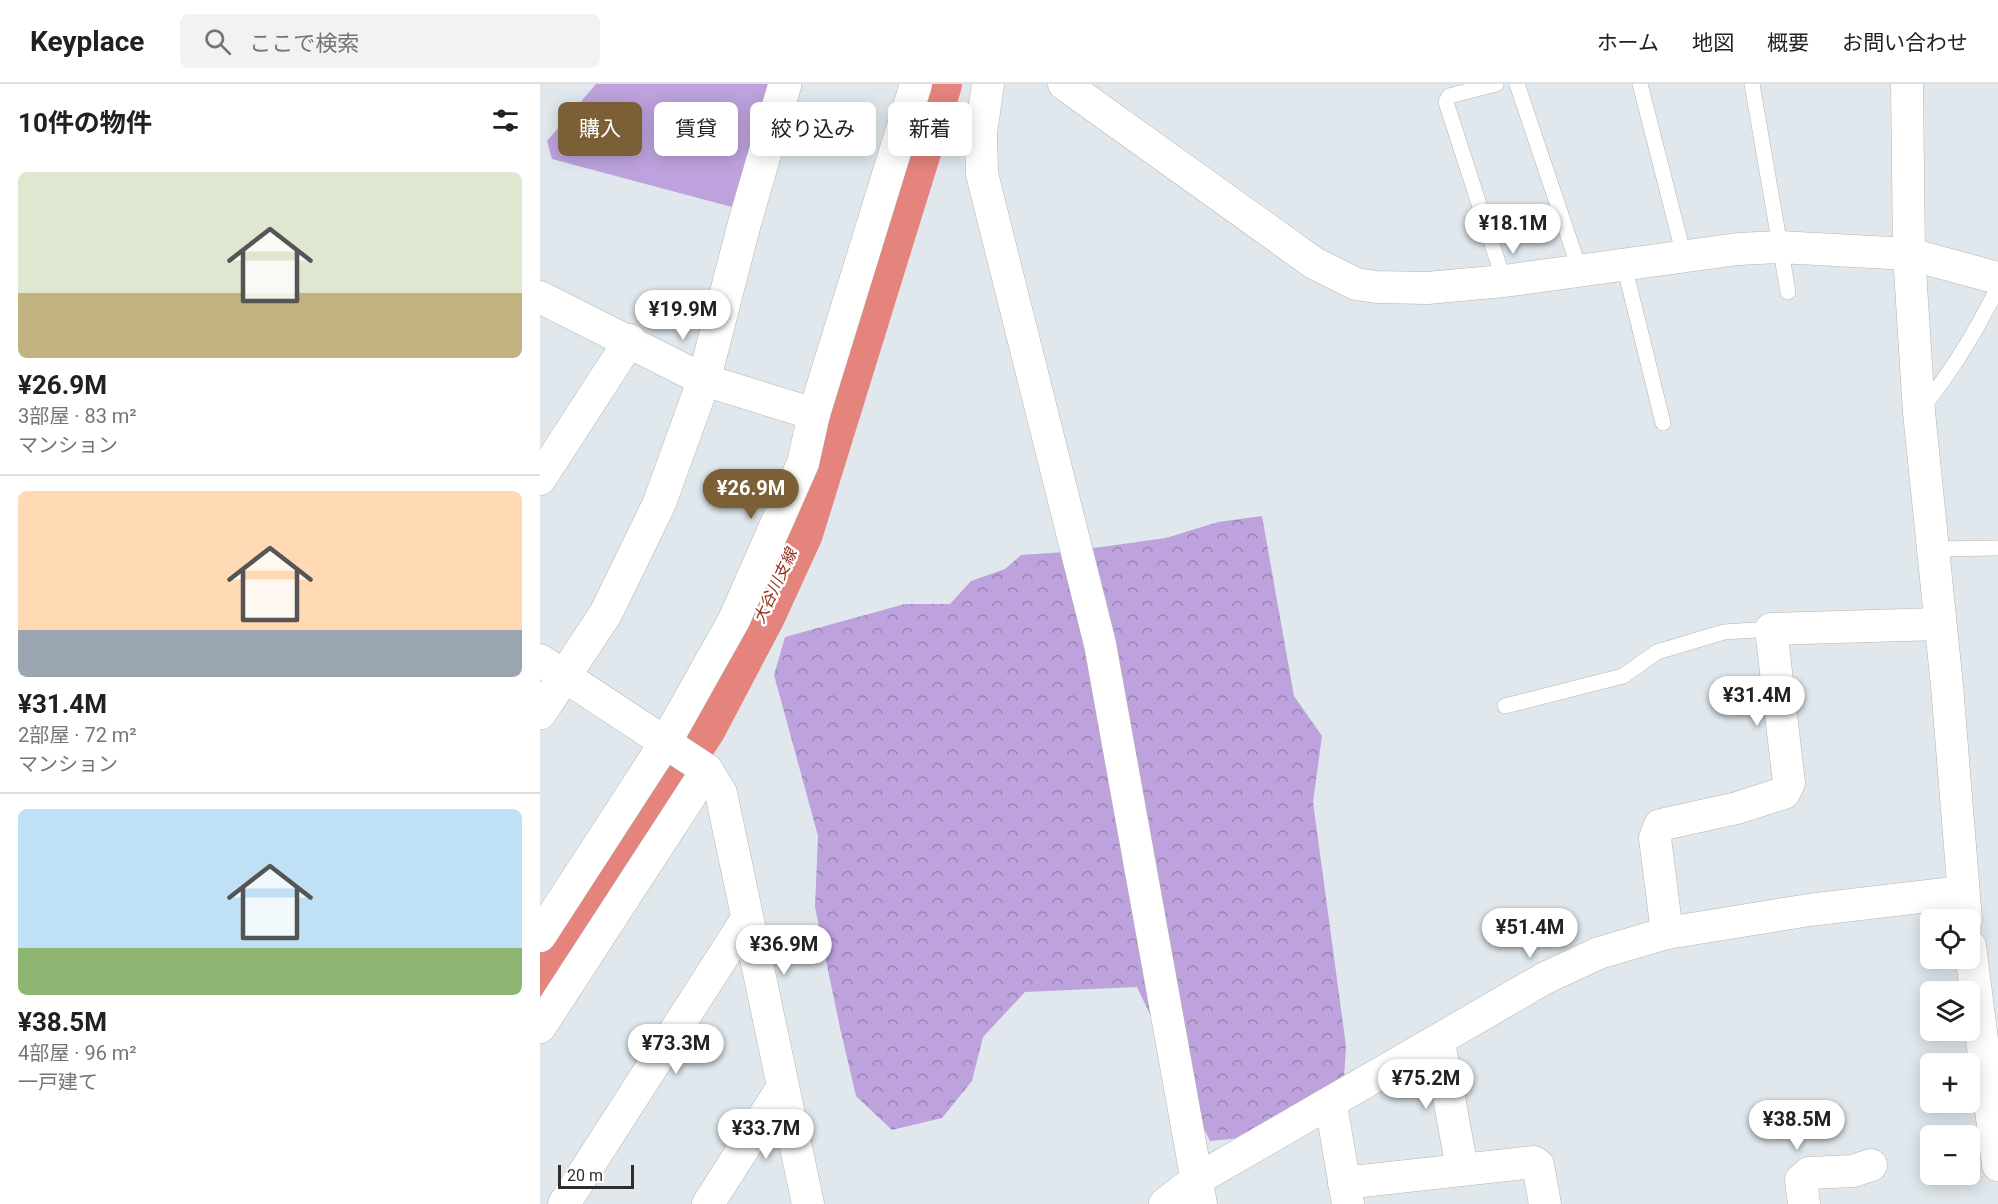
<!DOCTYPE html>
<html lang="ja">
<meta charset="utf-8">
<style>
:root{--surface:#fff;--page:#f2f2f2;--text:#202124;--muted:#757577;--line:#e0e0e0;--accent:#7b6037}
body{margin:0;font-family:Roboto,"Noto Sans JP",sans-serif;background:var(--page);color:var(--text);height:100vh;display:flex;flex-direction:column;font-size:22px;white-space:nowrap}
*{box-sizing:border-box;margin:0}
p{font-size:20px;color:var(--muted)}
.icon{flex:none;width:33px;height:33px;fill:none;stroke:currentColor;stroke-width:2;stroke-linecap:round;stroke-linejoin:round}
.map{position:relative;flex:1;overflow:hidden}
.side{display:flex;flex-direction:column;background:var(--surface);width:540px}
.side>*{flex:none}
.guide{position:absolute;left:18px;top:18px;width:570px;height:54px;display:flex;gap:12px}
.buttons{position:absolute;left:1380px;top:825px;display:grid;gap:12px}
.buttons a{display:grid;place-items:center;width:60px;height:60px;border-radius:9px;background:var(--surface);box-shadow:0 3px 15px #0003;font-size:30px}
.scale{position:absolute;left:18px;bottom:15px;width:76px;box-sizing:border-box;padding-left:6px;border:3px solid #2d2d2d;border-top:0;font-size:16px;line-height:21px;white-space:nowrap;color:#2d2d2d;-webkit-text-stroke:4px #fff;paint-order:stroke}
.price{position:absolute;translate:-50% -51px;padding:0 14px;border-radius:21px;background:#fff;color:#222;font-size:20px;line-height:39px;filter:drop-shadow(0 2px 3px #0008)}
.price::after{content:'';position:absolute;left:50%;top:36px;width:18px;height:14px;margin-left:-9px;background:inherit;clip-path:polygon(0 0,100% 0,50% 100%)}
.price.selected{background:var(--accent);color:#fff}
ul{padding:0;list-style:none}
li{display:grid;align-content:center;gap:12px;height:318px;padding:0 18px}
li+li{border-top:2px solid var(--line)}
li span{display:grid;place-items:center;height:186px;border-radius:9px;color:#555}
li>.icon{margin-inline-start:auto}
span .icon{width:108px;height:108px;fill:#fffc;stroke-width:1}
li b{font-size:26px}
h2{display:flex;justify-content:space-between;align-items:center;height:72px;padding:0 18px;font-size:26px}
.chip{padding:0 21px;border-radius:9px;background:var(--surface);box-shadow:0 3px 15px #0003;font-size:21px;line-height:54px}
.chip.selected{background:var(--accent);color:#fff}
header{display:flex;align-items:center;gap:36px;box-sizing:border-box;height:84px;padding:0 30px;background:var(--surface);border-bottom:2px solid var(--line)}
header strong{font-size:28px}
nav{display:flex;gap:33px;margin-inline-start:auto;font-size:21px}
.search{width:420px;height:54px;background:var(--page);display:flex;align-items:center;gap:15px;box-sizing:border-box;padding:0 21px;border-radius:9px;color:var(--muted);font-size:22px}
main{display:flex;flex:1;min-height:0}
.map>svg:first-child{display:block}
.forest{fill:url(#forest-crowns)}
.park{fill:#bda2de}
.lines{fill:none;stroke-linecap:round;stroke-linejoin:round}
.river{stroke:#e5837d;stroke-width:46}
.service-casing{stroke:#b7b4ad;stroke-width:16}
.minor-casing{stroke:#b7b4ad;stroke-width:33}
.tertiary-casing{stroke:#b7b4ad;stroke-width:34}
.service{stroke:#fff;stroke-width:15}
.minor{stroke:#fff;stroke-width:32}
.tertiary{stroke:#fff;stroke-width:33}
.labels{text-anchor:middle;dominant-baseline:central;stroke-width:5;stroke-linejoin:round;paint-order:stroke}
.water-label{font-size:16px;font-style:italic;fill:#942a19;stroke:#fff}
</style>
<header>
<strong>Keyplace</strong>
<div class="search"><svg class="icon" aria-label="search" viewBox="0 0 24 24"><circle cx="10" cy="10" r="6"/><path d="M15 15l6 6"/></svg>ここで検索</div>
<nav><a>ホーム</a><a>地図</a><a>概要</a><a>お問い合わせ</a></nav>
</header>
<main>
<section class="side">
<h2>10件の物件<svg class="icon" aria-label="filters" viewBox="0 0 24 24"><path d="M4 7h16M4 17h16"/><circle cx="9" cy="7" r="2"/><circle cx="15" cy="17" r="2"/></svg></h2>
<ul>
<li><span style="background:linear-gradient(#dfe7d0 65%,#c2b280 0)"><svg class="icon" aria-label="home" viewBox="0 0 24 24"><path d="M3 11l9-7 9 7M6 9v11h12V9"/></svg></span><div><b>¥26.9M</b><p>3部屋 · 83 m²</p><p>マンション</p></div></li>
<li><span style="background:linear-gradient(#ffd9b3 75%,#9aa5b1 0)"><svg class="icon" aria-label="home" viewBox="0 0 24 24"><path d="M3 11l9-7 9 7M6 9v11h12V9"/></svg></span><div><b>¥31.4M</b><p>2部屋 · 72 m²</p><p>マンション</p></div></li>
<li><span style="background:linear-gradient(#bfe0f5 75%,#8fb573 0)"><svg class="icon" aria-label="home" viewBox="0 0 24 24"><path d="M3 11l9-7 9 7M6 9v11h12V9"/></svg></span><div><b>¥38.5M</b><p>4部屋 · 96 m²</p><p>一戸建て</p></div></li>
</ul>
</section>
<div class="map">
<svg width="1458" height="1120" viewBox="0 0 1458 1120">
<defs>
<pattern id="forest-crowns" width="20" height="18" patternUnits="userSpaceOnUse" patternTransform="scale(1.5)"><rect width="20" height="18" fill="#bda2de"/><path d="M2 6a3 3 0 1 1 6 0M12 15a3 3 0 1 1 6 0" fill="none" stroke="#9a84b4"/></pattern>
</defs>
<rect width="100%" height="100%" fill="#e0e8ed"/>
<!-- forest -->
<path class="forest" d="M722,432L754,612L782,652L773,718L806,962L804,994L701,1054L670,1057L597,903L485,908L443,953L432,997L402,1034L352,1046L316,1012L300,944L275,823L278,752L234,591L245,553L365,520H410L431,497L465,485L481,471L525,468L626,454L678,438Z"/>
<!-- park -->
<path class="park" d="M56,0H230L192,123L12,75L7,57Z"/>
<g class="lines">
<!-- river -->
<path class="river" d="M0,894L163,644L223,530L260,449L399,0"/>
<!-- service casing -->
<g class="service-casing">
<g id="service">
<path d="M956,0L909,12L906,18L964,197"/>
<path d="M977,0L1040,187"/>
<path d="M1100,0L1144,172"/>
<path d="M1212,0L1248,208"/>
<path d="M1084,181L1123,339"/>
<path d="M1381,326C1412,287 1436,248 1458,203"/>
<path d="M1391,465L1458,464"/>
<path d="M965,622L1083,592L1117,568L1184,548L1231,545"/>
</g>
</g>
<!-- minor casing -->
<g class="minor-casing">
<g id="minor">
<path d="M448,0L441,49L442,90L560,560L661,1120"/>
<path d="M524,0L774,179L816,200L837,203L887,204L964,197L1198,165L1239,163L1369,170L1458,194"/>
<path d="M1367,0L1369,170L1379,328L1407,602L1426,836"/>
<path d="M0,213L164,296L274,330"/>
<path d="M0,395L90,256"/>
<path d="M0,576L167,686L181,709L268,1120"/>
<path d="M1127,849L1115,754L1120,741L1197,724L1244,709L1249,699L1231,545L1400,540"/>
<path d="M0,852L125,659L194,536L263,379L274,330L376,0"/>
<path d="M1430,862L1458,1081"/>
<path d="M0,943L167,686"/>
<path d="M899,958L922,1085"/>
<path d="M791,1021L808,1120"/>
<path d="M804,1099L994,1078L998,1081L1005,1120"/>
<path d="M24,1120L207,835"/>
<path d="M168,1120L242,1004"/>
<path d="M625,1120L656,1096L1005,894L1059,869L1127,849L1269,826L1422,808"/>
<path d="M1264,1120L1261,1096L1269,1089L1313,1087L1331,1081"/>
</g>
</g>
<!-- tertiary casing -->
<g class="tertiary-casing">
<path id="tertiary" d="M0,629L66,529L119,420L164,296L204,141L245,0"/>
</g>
<!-- service -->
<use href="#service" class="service"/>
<!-- minor -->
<use href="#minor" class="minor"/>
<!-- tertiary -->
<use href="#tertiary" class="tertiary"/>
</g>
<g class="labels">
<!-- water labels -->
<g class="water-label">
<text transform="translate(235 502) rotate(-65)">大谷川支線</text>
</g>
</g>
</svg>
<div class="buttons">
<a><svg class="icon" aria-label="locate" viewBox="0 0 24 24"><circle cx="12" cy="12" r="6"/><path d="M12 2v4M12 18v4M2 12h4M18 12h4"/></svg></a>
<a><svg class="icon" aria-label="layers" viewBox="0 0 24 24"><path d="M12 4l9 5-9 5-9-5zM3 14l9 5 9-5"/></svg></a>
<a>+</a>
<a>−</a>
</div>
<div class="scale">20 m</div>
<b class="price" style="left:973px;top:171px">¥18.1M</b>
<b class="price" style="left:143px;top:257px">¥19.9M</b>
<b class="price selected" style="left:211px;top:436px">¥26.9M</b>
<b class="price" style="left:1217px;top:643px">¥31.4M</b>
<b class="price" style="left:990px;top:875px">¥51.4M</b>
<b class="price" style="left:244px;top:892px">¥36.9M</b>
<b class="price" style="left:136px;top:991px">¥73.3M</b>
<b class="price" style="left:886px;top:1026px">¥75.2M</b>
<b class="price" style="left:1257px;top:1067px">¥38.5M</b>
<b class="price" style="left:226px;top:1076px">¥33.7M</b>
<div class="guide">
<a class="chip selected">購入</a>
<a class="chip">賃貸</a>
<a class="chip">絞り込み</a>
<a class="chip">新着</a>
</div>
</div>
</main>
